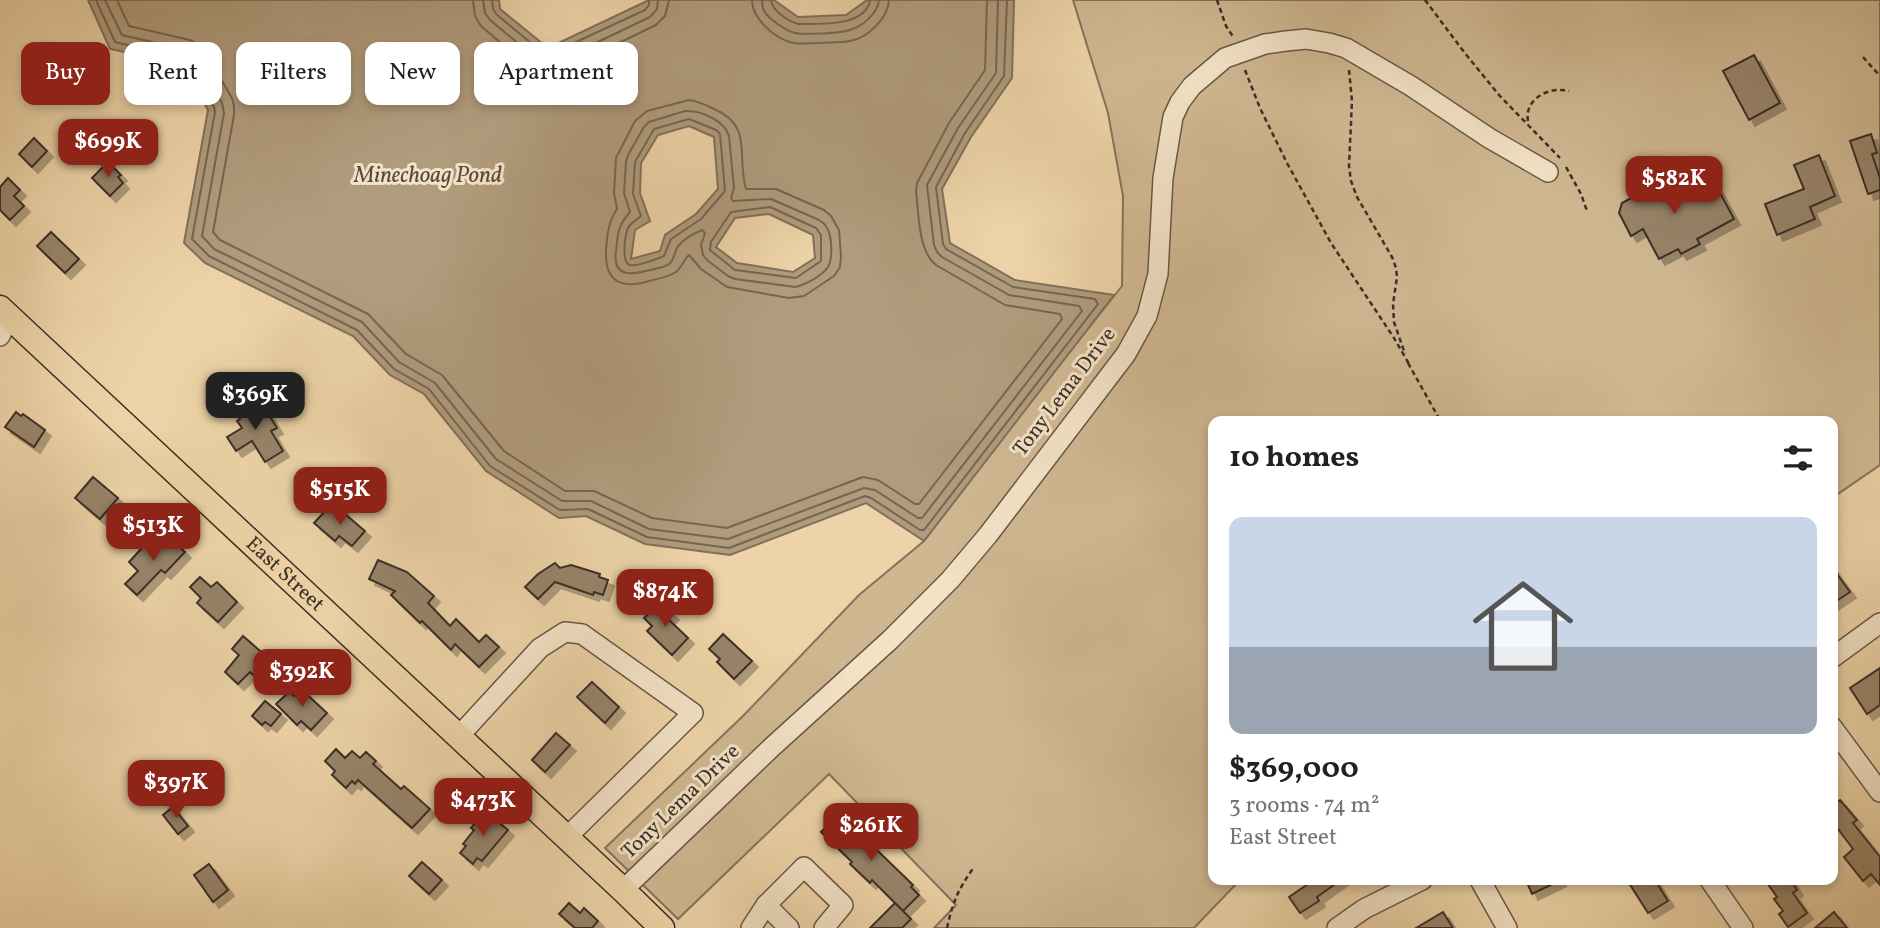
<!DOCTYPE html>
<meta charset="utf-8">
<style>
:root{--surface:#fff;--page:#f6f6f6;--text:#202124;--muted:#757577;--accent:#8f2418}
body{margin:0;font-family:Vollkorn,serif;background:var(--page);color:var(--text);height:100vh;display:flex;flex-direction:column;font-size:26px;white-space:nowrap}
*{box-sizing:border-box;margin:0}
p{font-size:23px;color:var(--muted)}
.icon{flex:none;width:38px;height:38px;fill:none;stroke:currentColor;stroke-width:2;stroke-linecap:round;stroke-linejoin:round}
.map{position:relative;flex:1;overflow:hidden}
.side{position:absolute;left:1208px;top:416px;width:630px;height:469px;display:flex;flex-direction:column;background:var(--surface);border-radius:14px;box-shadow:0 4px 10px #0003}
.side>*{flex:none}
.hud{position:absolute;left:21px;top:42px;width:665px;height:63px;display:flex;gap:14px}
.price{position:absolute;translate:-50% -60px;padding:0 16px;border-radius:14px;background:var(--accent);color:#fff;font-size:23px;line-height:46px;filter:drop-shadow(0 2px 4px #0008)}
.price::after{content:'';position:absolute;left:50%;top:42px;width:21px;height:16px;margin-left:-10px;background:inherit;clip-path:polygon(0 0,100% 0,50% 100%)}
.price.active{background:#222;color:#fff}
ul{padding:0;list-style:none}
li{display:grid;align-content:center;gap:14px;height:371px;padding:0 21px}
li span{display:grid;place-items:center;height:217px;border-radius:14px;color:#555}
li>.icon{margin-inline-start:auto}
span .icon{width:126px;height:126px;fill:#fffc;stroke-width:1}
li b{font-size:30px}
h2{display:flex;justify-content:space-between;align-items:center;height:84px;padding:0 21px;font-size:30px}
.tag{padding:0 24px;border-radius:14px;background:var(--surface);box-shadow:0 4px 10px #0003;font-size:24px;line-height:63px}
.tag.active{background:var(--accent);color:#fff}
.map>svg:first-child{display:block}
.green{fill:#cfb791;stroke:#85735c;stroke-width:2}
.water{fill:#b09b7c;stroke:#81705a;stroke-width:2;fill-rule:evenodd}
.lines{fill:none;stroke-linecap:round;stroke-linejoin:round}
.shore{stroke:#766552;stroke-width:2}
.building{fill:#98846a;stroke:#3b2f28;stroke-width:2;filter:url(#shadow)}
.minor-casing{stroke:#685848;stroke-width:22}
.major-casing{stroke:#3b2f28;stroke-width:27}
.path{stroke:#3b2f28;stroke-width:2.5;stroke-dasharray:5 3.5;stroke-linecap:butt}
.minor{stroke:#f3e2c6;stroke-width:19}
.major{stroke:#edd3a7;stroke-width:24}
.labels{text-anchor:middle;dominant-baseline:central;stroke-width:6;stroke-linejoin:round;paint-order:stroke}
.street-label{font-size:21px;fill:#3b2f28;stroke:#f3e2c6}
.water-label{font-size:23px;font-style:italic;fill:#584a3d;stroke:#f3e2c6}
</style>
<div class="map">
<svg width="1880" height="928" viewBox="0 0 1880 928">
<defs>
<filter id="shadow"><feDropShadow dx="6" dy="6" stdDeviation="0" flood-color="#0004"/></filter>
</defs>
<rect width="100%" height="100%" fill="#edd3a7"/>
<filter id="stains"><feTurbulence type="fractalNoise" baseFrequency=".00286" numOctaves="4"/><feColorMatrix values="0 0 0 0 .2 0 0 0 0 .09 0 0 0 0 .02 0 0 0 .5 -.17"/></filter>
<radialGradient id="worn" r=".72"><stop offset=".6" stop-color="#630" stop-opacity="0"/><stop offset="1" stop-color="#630" stop-opacity=".3"/></radialGradient>
<!-- green -->
<path class="green" d="M1073,0H1880V465L1832,498V422H1213V880H1240L1194,928H934L956,905L829,774L678,919L605,848L743,716L859,595L924,541L1027,406L1122,286L1123,196L1108,113Z"/>
<!-- water -->
<path class="water" d="M88,0H499L500,9L548,48L649,0H774L798,17L846,15L867,0H1014L1012,78L971,137L942,189L950,243L1015,280L1114,295L924,541L866,503L730,555L645,544L586,516L559,518L486,471L424,394L390,375L353,336L205,263L184,243L208,110L184,65L110,49ZM689,126L714,137L718,189L696,214L665,235L660,251L631,259L635,230L650,221L640,193L641,163L658,135ZM769,214L813,235L815,258L793,272L737,263L716,247L735,218Z"/>
<g class="lines">
<!-- shore -->
<g class="shore">
<path d="M96,0L115,42L187,59L214,107L215,112L192,239L209,256L357,330L394,369L429,389L490,466L560,510L588,509L647,537L729,548L865,496L871,498L920,530H924L1098,304L1095,299L1013,287L946,249L943,244L936,187L965,133L1004,76L1007,0"/>
<path d="M105,0L122,35L187,50L194,54L222,103L224,113L202,236L214,249L362,322L399,362L435,383L496,459L562,501H591L649,529L728,539L864,488L875,490L918,518H922L1082,311L1079,306L1009,295L942,257L937,252L934,245L927,185L958,128L996,73L998,0"/>
<path d="M117,0L129,26L190,40L201,46L232,98L234,106V115L213,232L220,240L368,314L406,354L442,375L504,451L565,491H594L652,518L727,528L863,477L878,480L915,504H919L1062,319L1060,314L1005,305L936,265C918,251 919,214 916,192L917,183L949,123L985,70L987,0"/>
<path d="M473,0L475,16L481,26L531,69C541,75 550,76 561,71L656,25L665,16L669,0"/>
<path d="M483,0L485,13L490,20L539,61L547,64L556,62L650,17L657,9L658,0"/>
<path d="M492,0L493,9L496,14L543,53L548,55L645,10L649,5V0"/>
<path d="M752,0C752,18 773,37 790,42C798,45 808,43 817,43C828,42 840,43 850,41C868,38 888,18 889,0"/>
<path d="M762,0C762,5 762,6 764,11C769,19 786,31 795,33C804,35 842,33 850,30C863,26 878,13 879,0"/>
<path d="M771,0C772,11 788,21 798,24C818,24 866,27 870,0"/>
<path d="M689,100C698,101 706,105 714,109C754,126 736,155 746,189H776L824,210L831,216L839,230L841,256L840,267L834,276L804,296L789,298L727,287L701,269L689,255C684,259 682,267 676,272C668,277 658,279 649,281C613,292 602,274 607,240C608,228 610,219 617,209L614,193L616,158L635,121L647,111Z"/>
<path d="M685,111C701,110 725,121 729,136L734,188L731,198L733,201L771,199L819,220C823,223 825,223 827,228C832,236 833,258 828,267C822,276 805,285 795,287L735,279L728,276L707,260L703,255L701,245L705,233L702,230C695,233 684,239 679,245C674,250 676,258 669,264C665,267 659,268 654,269C636,274 612,280 616,252C618,233 617,227 630,212L624,193L626,162L628,155L644,127L649,122Z"/>
<path d="M689,119L716,130L720,134L725,191L701,219L671,239L664,256C657,259 636,267 630,265C621,263 625,235 628,228C630,223 637,220 641,216L633,194L635,162L654,129Z"/>
<path d="M770,207L816,228L821,235V261L796,278L735,270L710,250L711,242L731,212Z"/>
</g>
</g>
<!-- building -->
<g class="building">
<path d="M1754,55L1780,103L1749,120L1723,71Z"/>
<path d="M1871,134L1877,153L1872,154L1880,178V190L1868,194L1850,141Z"/>
<path d="M34,138L47,151L32,167L19,154Z"/>
<path d="M1819,155L1835,196L1810,207L1815,219L1777,235L1765,204L1804,189L1794,165Z"/>
<path d="M108,162L121,175L118,177L123,183L110,196L92,178Z"/>
<path d="M1674,175L1678,183L1684,179L1695,199L1717,187L1734,219L1697,239L1700,244L1681,254L1678,249L1659,259L1643,229L1631,236L1619,213L1622,203Z"/>
<path d="M8,178L20,190L14,196L24,206L10,220L0,210V187Z"/>
<path d="M51,232L79,259L65,273L37,246Z"/>
<path d="M243,399L250,413L257,409L260,414L266,410L277,428L271,431L283,451L265,462L252,441L236,451L227,437L242,428L237,421L240,419L232,404Z"/>
<path d="M16,412L21,416L23,414L45,430L34,447L5,427Z"/>
<path d="M93,477L118,498L100,519L75,498Z"/>
<path d="M328,508L341,519L345,514L365,531L352,546L339,536L335,541L314,523Z"/>
<path d="M154,535L167,547L173,541L185,552L165,573L161,570L137,595L125,584L138,571L129,562Z"/>
<path d="M378,560L407,572L434,596L428,603L450,626L456,619L479,642L486,635L499,647L479,667L455,644L451,650L422,621L420,623L391,595L395,591L369,579Z"/>
<path d="M555,563L560,568L571,565L600,574L599,577L608,580L603,595L594,592L593,595L555,582L538,599L525,587L538,574Z"/>
<path d="M1832,567L1850,592L1832,604Z"/>
<path d="M200,577L211,587L217,582L237,602L218,622L197,603L201,598L190,587Z"/>
<path d="M660,602L673,614L668,619L688,638L672,655L647,631L652,626L644,618Z"/>
<path d="M723,634L752,661L734,679L717,662L720,659L709,649Z"/>
<path d="M243,636L274,663L259,680L250,672L238,684L225,672L239,655L232,649Z"/>
<path d="M1880,668V705L1867,714L1850,688Z"/>
<path d="M592,682L619,707L605,723L577,697Z"/>
<path d="M301,689L327,713L311,730L301,721L297,725L276,704L289,692L294,696Z"/>
<path d="M265,701L281,714L271,726L265,722L262,725L252,716Z"/>
<path d="M556,733L570,745L545,772L532,760Z"/>
<path d="M336,749L345,758L352,751L360,758L366,752L376,761L373,764L401,789L404,786L430,809L412,828L358,780L355,784L352,781L346,788L332,775L335,771L325,761Z"/>
<path d="M1840,800L1857,820L1853,823L1880,857V885L1871,874L1863,881L1844,857L1853,849L1832,821V806Z"/>
<path d="M173,807L188,826L178,834L163,815Z"/>
<path d="M487,813L508,830L482,861L477,858L473,864L460,853L466,846L463,844L474,830L471,828L482,814L485,816Z"/>
<path d="M836,817L842,823L846,820L913,885L911,887L919,895L903,911L872,880L870,883L850,864L852,862L821,832Z"/>
<path d="M422,862L442,880L429,894L409,876Z"/>
<path d="M209,864L228,890L213,902L194,875Z"/>
<path d="M1314,880H1341L1317,897L1319,901L1300,913L1289,897Z"/>
<path d="M1526,880H1561L1532,894Z"/>
<path d="M1627,880H1655L1668,901L1648,913Z"/>
<path d="M1765,880H1791L1797,890L1793,893L1807,913L1788,927L1779,914L1783,911L1774,899L1777,897Z"/>
<path d="M569,903L580,913L584,908L598,921L592,928H575L559,914Z"/>
<path d="M895,903L911,919L902,928H870Z"/>
<path d="M1443,912L1453,928H1416Z"/>
<path d="M1834,912L1847,928H1815Z"/>
</g>
<g class="lines">
<!-- minor casing -->
<g class="minor-casing">
<g id="minor">
<path d="M0,336L9,316"/>
<path d="M1832,658L1880,623"/>
<path d="M1832,727L1880,792"/>
<path d="M459,736L540,648L565,632L582,634L693,713L566,838"/>
<path d="M1480,880L1507,928"/>
<path d="M1710,880L1743,928"/>
<path d="M623,890L772,747L890,640L950,580L988,535L1126,354L1147,316L1158,274L1163,178L1173,117L1180,102L1192,86L1225,58L1265,44L1286,41L1306,39L1329,43L1346,48L1411,86L1489,138L1548,172"/>
<path d="M766,905L789,928"/>
<path d="M751,928L766,905L804,867L843,905L824,928"/>
<path d="M1337,928L1364,909L1422,880"/>
</g>
</g>
<!-- major casing -->
<g class="major-casing">
<g id="major">
<path id="s1" d="M0,308L623,890L662,928"/>
</g>
</g>
<!-- path -->
<g class="path">
<path d="M1217,0L1226,26L1234,38"/>
<path d="M1425,0L1464,52L1499,95L1560,158"/>
<path d="M1863,57L1880,76"/>
<path d="M1245,70L1260,108L1287,163L1331,243L1394,338L1409,364"/>
<path d="M1349,70L1352,101L1349,166L1351,181L1357,197L1392,257L1396,268L1397,277L1393,304L1394,322L1405,354"/>
<path d="M1528,121C1524,99 1549,86 1569,91"/>
<path d="M1566,167L1581,194L1587,211"/>
<path d="M1408,363L1441,422"/>
<path d="M947,928C953,901 958,890 974,867"/>
</g>
<!-- minor -->
<use href="#minor" class="minor"/>
<!-- major -->
<use href="#major" class="major"/>
</g>
<g class="labels">
<!-- street labels -->
<g class="street-label">
<text transform="translate(1065 392) rotate(-53)">Tony Lema Drive</text>
<text stroke="none"><textPath href="#s1" startOffset="390">East Street</textPath></text>
<text transform="translate(681 802) rotate(-44)">Tony Lema Drive</text>
</g>
<!-- water labels -->
<g class="water-label">
<text x="428" y="176">Minechoag Pond</text>
</g>
</g>
<rect width="100%" height="100%" filter="url(#stains)"/>
<rect width="100%" height="100%" fill="url(#worn)"/>
</svg>
<b class="price" style="left:108px;top:179px">$699K</b>
<b class="price" style="left:1674px;top:216px">$582K</b>
<b class="price active" style="left:255px;top:432px">$369K</b>
<b class="price" style="left:340px;top:527px">$515K</b>
<b class="price" style="left:153px;top:563px">$513K</b>
<b class="price" style="left:665px;top:629px">$874K</b>
<b class="price" style="left:302px;top:709px">$392K</b>
<b class="price" style="left:176px;top:820px">$397K</b>
<b class="price" style="left:483px;top:838px">$473K</b>
<b class="price" style="left:871px;top:863px">$261K</b>
<div class="hud">
<a class="tag active">Buy</a>
<a class="tag">Rent</a>
<a class="tag">Filters</a>
<a class="tag">New</a>
<a class="tag">Apartment</a>
</div>
<section class="side">
<h2>10 homes<svg class="icon" aria-label="filters" viewBox="0 0 24 24"><path d="M4 7h16M4 17h16"/><circle cx="9" cy="7" r="2"/><circle cx="15" cy="17" r="2"/></svg></h2>
<ul>
<li><span style="background:linear-gradient(#c9d6e8 60%,#9aa5b1 0)"><svg class="icon" aria-label="home" viewBox="0 0 24 24"><path d="M3 11l9-7 9 7M6 9v11h12V9"/></svg></span><div><b>$369,000</b><p>3 rooms · 74 m²</p><p>East Street</p></div></li>
</ul>
</section>
</div>
